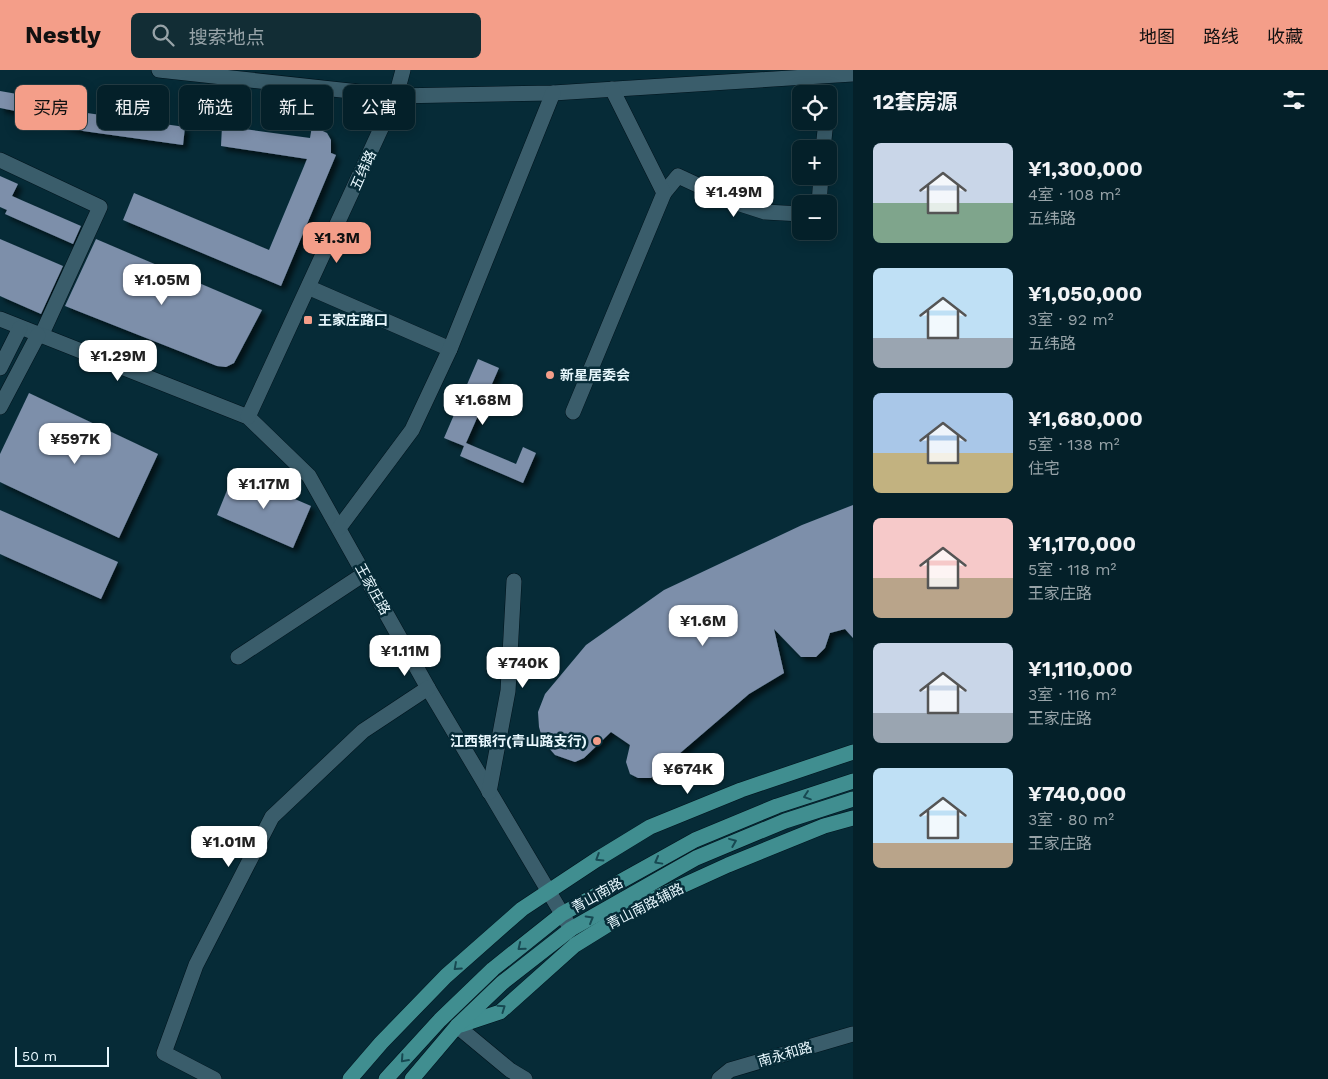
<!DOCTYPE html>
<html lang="zh">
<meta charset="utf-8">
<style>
:root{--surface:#042029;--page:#122d35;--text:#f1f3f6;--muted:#97a3a8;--line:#253e46;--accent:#f49e89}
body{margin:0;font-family:"Work Sans","Noto Sans SC",sans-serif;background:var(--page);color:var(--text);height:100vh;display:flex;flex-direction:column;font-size:19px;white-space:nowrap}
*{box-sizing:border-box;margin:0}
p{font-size:16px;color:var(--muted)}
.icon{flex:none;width:28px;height:28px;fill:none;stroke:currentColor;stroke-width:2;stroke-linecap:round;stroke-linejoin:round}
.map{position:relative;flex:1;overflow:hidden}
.details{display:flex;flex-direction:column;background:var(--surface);width:475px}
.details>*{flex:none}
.top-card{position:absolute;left:15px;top:15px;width:475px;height:45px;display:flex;gap:10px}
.tools{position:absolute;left:792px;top:15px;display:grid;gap:10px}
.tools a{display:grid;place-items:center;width:45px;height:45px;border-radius:8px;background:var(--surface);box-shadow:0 2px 12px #0003,0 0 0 1px var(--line);font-size:25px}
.scale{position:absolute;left:15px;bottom:12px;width:94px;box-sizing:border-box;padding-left:5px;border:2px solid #e7f7fd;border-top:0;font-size:14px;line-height:18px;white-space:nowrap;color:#e7f7fd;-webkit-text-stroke:4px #062b37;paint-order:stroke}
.price{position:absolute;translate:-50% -42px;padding:0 11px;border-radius:10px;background:#fff;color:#222;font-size:16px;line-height:32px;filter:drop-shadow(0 1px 2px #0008)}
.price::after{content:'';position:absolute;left:50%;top:30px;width:15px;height:11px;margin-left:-8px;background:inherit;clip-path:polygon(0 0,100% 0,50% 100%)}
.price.current{background:var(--accent);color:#111}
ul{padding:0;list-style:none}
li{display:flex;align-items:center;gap:15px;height:125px;padding:0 20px}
li span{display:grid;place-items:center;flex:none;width:140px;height:100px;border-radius:8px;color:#555}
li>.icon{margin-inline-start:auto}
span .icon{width:60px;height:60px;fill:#fffc;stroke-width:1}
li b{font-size:21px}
h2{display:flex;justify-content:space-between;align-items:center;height:60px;padding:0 20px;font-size:21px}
.chip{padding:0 18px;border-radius:8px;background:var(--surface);box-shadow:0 2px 12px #0003,0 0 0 1px var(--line);font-size:18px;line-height:45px}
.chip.current{background:var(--accent);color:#111}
header{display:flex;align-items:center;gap:30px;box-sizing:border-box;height:70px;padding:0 25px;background:var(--accent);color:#111}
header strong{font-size:24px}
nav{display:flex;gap:28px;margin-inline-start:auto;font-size:18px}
.search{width:350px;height:45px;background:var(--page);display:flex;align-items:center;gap:12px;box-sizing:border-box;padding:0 18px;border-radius:8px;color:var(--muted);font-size:19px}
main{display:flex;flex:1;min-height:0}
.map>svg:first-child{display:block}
.building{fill:#7d8faa;filter:url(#shadow)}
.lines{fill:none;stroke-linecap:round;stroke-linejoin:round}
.minor-casing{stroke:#00131c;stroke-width:16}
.major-casing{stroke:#00131c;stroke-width:16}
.minor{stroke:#3a5d6b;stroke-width:15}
.major{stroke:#408e90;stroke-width:15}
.oneway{stroke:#174952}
.poi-dot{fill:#f49e89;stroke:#062b37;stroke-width:2}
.labels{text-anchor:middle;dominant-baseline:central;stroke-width:5;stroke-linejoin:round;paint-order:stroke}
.street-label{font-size:14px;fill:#e7f7fd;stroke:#062b37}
.poi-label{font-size:14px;font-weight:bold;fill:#e7f7fd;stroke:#062b37;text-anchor:start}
</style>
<header>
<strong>Nestly</strong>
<div class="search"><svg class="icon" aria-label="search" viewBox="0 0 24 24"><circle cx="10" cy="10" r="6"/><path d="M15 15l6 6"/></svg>搜索地点</div>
<nav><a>地图</a><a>路线</a><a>收藏</a></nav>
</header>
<main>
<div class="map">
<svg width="853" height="1009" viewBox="0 0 853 1009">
<defs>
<filter id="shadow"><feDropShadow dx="4.5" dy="4.5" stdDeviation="2.5" flood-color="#0009"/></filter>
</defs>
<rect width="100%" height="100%" fill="#062b37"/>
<!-- building -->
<g class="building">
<path d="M0,21L17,24L73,41L185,57L183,75L83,61L26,43L0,38Z"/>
<path d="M222,56L310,68L312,56L327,63L331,70V83L336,85L281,216L123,150L134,123L269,180L307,89L221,76Z"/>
<path d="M0,106L18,114L12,126L81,156L73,174L5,144L7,140L0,137Z"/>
<path d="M0,169L63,196L41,244L0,226Z"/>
<path d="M96,169L262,240L234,293L226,297L217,296L65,236Z"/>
<path d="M478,289L499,298L466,373L516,394L523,377L536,383L523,413L460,386L464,376L444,368Z"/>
<path d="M29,323L158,384L119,468L0,412V384Z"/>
<path d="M234,403L311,436L293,478L217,445Z"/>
<path d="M853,435V568L845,559L830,563L825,578L816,587H801L774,559L784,603L749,624L651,708H638L630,704L626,692L630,675L611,662L584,688L575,692L555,685L543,671L539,657L538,642L545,624L586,575L664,520L802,455Z"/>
<path d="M0,440L118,492L101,529L0,484Z"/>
</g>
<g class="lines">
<!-- minor casing -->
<g class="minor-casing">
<g id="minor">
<path d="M159,0L396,26L553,23L853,4"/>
<path d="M823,79L826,51"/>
<path d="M0,90L100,137L41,266"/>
<path d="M664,123L678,106L734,132L765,142L801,144"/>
<path d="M819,134L821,106"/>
<path d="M310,218L450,279"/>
<path d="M0,249L248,347L309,406L428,618L571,859"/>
<path d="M0,298L20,258"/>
<path d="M0,337L38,265"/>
<path d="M573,342L664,123L612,19"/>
<path d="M248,347L396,26L403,0"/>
<path d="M339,458L412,360L450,279L553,23"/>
<path d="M238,587L364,504"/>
<path d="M489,722L508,621L514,511"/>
<path d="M457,956L510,1000L525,1009"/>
<path d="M214,1009L164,983L196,895L272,747L363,661L428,618"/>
<path d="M719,1009L730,1000L853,964"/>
</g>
</g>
<!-- major casing -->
<g class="major-casing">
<g id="major">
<path d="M461,955L500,942L575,875L638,836L728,795L824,756L853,748"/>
<path d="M350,1009L381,973L446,906L522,839L596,790L650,757L741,720L853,682"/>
<path d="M386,1009L440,950L493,899L562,844L695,770L777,736L853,711"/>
<path d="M412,1009L457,956L502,913L571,859L696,788L785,751L853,729"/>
</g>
</g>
<!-- minor -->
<use href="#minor" class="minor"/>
<!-- major -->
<use href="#major" class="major"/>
</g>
<!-- one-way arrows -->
<defs><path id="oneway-chevron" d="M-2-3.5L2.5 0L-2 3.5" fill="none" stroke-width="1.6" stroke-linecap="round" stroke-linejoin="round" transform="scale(1.25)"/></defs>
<g class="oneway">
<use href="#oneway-chevron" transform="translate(807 726) rotate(161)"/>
<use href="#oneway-chevron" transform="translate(733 772) rotate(-22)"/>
<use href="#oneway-chevron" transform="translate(599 788) rotate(148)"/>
<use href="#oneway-chevron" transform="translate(658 791) rotate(151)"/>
<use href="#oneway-chevron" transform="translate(590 849) rotate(-30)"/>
<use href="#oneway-chevron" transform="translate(521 877) rotate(141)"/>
<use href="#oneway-chevron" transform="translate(457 897) rotate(138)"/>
<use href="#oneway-chevron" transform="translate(502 938) rotate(-35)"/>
<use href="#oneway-chevron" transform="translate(404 989) rotate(132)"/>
</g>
<!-- markers -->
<g class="poi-dot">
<rect x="303" y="245" width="10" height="10" rx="2.5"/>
<circle cx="550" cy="305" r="5"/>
<circle cx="597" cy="671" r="5"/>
</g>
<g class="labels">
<!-- street labels -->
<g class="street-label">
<text transform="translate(363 100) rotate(-66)">五纬路</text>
<text transform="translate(373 519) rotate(61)">王家庄路</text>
<text transform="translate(597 825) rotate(-29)">青山南路</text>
<text transform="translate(645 836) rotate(-27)">青山南路辅路</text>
<text transform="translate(785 984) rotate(-16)">南永和路</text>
</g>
<!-- poi labels -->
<g class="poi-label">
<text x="318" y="250">王家庄路口</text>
<text x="560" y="305">新星居委会</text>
<text x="587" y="671" text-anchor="end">江西银行(青山路支行)</text>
</g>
</g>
</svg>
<div class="tools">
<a><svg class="icon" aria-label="locate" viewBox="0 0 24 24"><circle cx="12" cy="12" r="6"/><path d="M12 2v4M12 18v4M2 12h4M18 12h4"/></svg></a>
<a>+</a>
<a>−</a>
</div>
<div class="scale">50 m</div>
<b class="price" style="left:734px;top:148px">¥1.49M</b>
<b class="price current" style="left:337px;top:194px">¥1.3M</b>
<b class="price" style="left:162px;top:236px">¥1.05M</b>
<b class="price" style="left:118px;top:312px">¥1.29M</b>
<b class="price" style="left:483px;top:356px">¥1.68M</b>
<b class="price" style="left:75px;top:395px">¥597K</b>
<b class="price" style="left:264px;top:440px">¥1.17M</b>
<b class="price" style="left:703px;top:577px">¥1.6M</b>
<b class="price" style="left:405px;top:607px">¥1.11M</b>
<b class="price" style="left:523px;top:619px">¥740K</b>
<b class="price" style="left:688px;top:725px">¥674K</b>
<b class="price" style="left:229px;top:798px">¥1.01M</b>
<div class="top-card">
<a class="chip current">买房</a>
<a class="chip">租房</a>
<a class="chip">筛选</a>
<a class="chip">新上</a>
<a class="chip">公寓</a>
</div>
</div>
<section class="details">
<h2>12套房源<svg class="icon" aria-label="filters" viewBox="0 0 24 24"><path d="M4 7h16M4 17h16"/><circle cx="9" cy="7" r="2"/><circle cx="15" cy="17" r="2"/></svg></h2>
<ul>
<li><span style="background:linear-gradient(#c9d6e8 60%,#7fa58c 0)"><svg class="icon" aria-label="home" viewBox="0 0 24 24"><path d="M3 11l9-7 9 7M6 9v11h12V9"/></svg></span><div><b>¥1,300,000</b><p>4室 · 108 m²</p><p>五纬路</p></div></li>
<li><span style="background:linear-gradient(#bfe0f5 70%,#9aa5b1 0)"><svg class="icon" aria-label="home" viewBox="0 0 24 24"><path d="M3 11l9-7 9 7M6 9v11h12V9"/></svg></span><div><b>¥1,050,000</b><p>3室 · 92 m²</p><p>五纬路</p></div></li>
<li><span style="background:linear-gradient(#a9c7e8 60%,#c2b280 0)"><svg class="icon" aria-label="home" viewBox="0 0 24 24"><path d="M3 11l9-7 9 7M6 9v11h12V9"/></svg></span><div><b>¥1,680,000</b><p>5室 · 138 m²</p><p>住宅</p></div></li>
<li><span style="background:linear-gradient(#f6c9c9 60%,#b9a48a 0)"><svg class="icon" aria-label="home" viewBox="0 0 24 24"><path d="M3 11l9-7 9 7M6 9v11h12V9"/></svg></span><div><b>¥1,170,000</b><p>5室 · 118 m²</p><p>王家庄路</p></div></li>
<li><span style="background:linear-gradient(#c9d6e8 70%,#9aa5b1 0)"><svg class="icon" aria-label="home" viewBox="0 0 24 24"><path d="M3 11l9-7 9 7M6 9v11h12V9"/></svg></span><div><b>¥1,110,000</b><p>3室 · 116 m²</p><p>王家庄路</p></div></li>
<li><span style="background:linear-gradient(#bfe0f5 75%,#b9a48a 0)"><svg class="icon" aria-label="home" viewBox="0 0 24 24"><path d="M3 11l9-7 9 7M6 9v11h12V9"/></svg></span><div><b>¥740,000</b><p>3室 · 80 m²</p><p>王家庄路</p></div></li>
</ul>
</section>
</main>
